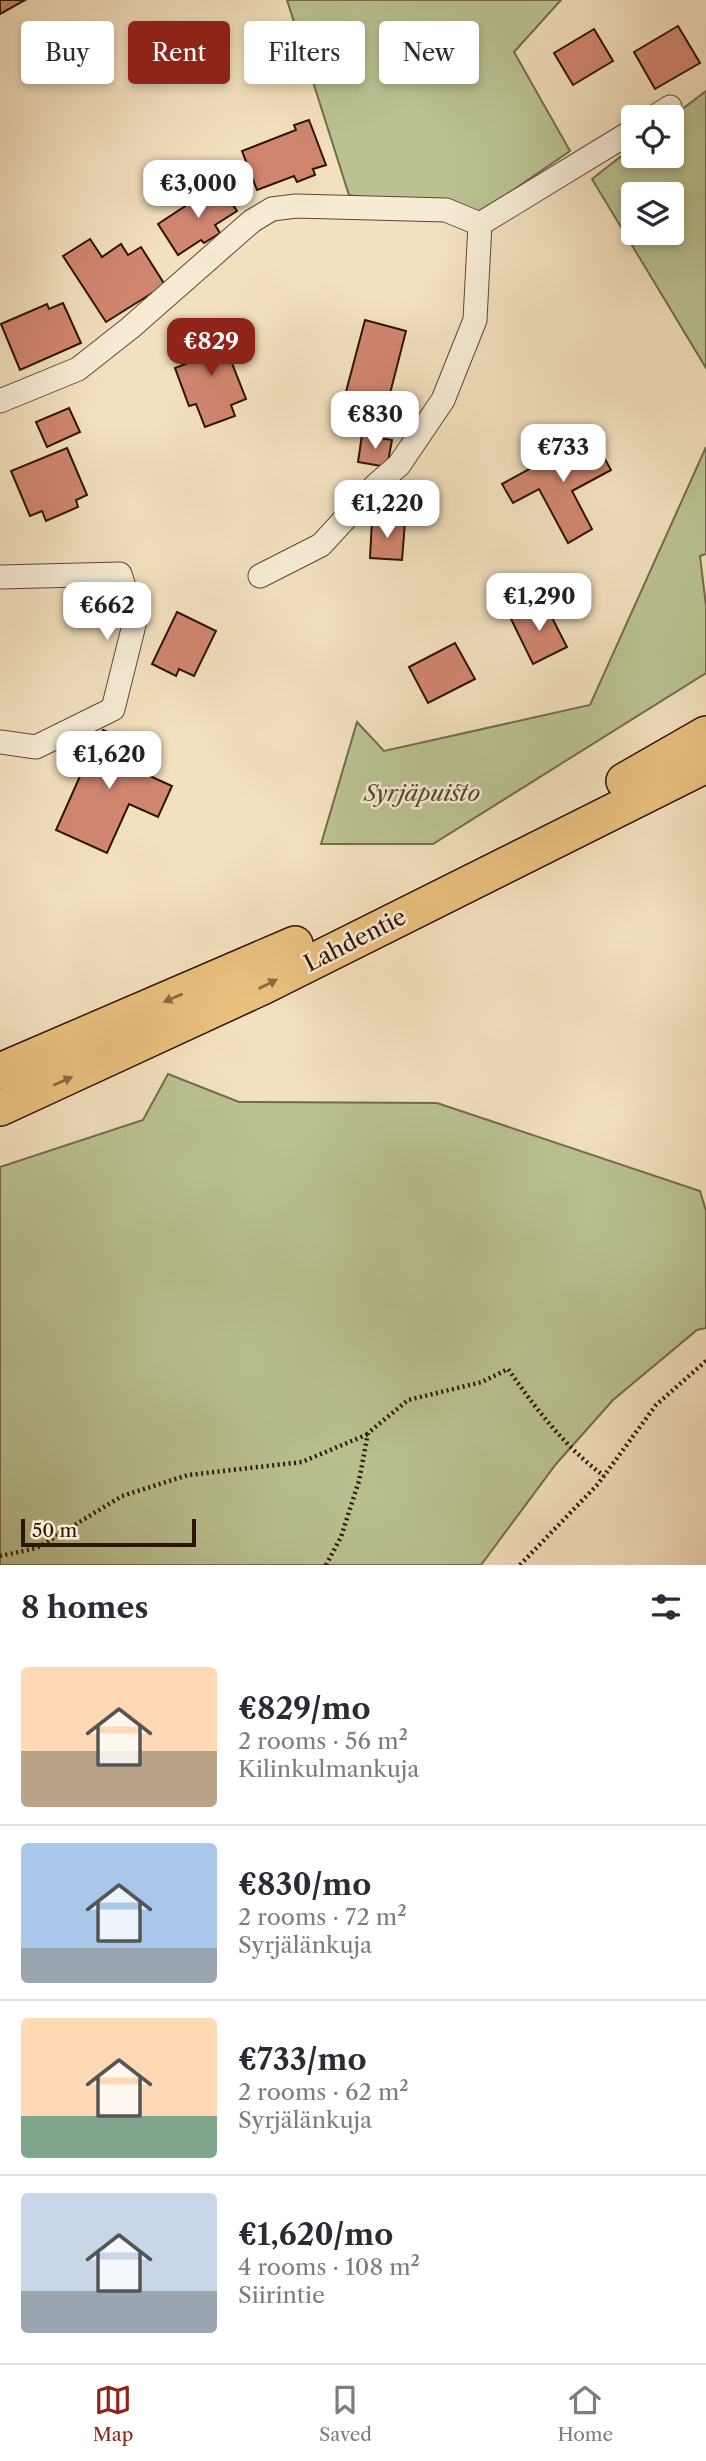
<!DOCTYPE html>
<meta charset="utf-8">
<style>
:root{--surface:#fff;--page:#f2f2f3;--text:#2b2b33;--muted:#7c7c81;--line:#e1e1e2;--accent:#8f2418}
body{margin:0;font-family:"Libre Caslon Text",serif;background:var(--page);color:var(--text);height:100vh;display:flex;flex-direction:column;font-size:26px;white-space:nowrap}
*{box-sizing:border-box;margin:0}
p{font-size:23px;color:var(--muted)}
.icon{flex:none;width:38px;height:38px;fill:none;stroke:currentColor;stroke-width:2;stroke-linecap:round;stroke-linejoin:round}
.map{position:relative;height:1565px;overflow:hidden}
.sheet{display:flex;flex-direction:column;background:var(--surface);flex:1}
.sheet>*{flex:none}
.top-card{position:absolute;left:21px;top:21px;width:665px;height:63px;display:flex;gap:14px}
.tools{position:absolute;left:621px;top:105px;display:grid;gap:14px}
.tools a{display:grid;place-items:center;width:63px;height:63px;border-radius:7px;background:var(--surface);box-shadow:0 4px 10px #0003;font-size:35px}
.scale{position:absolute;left:21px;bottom:18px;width:175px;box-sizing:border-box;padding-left:7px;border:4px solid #2e1500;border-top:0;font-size:19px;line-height:24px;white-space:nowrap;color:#2e1500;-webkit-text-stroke:5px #f7ebd5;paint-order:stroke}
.price{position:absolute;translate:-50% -60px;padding:0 16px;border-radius:14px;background:#fff;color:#222;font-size:23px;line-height:46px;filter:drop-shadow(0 2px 4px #0008)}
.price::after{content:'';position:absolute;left:50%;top:42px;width:21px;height:16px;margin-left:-10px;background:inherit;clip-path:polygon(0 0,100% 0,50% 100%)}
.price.current{background:var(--accent);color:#fff}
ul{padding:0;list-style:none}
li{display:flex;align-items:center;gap:21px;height:175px;padding:0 21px}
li+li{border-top:2px solid var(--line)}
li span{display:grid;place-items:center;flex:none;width:196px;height:140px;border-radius:7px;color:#555}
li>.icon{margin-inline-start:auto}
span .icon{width:84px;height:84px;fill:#fffc;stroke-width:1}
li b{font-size:30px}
h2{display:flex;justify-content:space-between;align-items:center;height:84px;padding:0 21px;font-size:30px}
.chip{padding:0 24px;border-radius:7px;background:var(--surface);box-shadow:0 4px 10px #0003;font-size:24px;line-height:63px}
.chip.current{background:var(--accent);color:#fff}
.tabs{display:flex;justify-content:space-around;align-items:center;height:98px;border-top:2px solid var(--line);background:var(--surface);font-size:19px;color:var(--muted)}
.tabs a{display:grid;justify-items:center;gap:4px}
.tabs .current{color:var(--accent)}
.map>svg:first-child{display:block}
.green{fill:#bac292;stroke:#746c49;stroke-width:2;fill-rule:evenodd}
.building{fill:#d18671;stroke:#2e1500;stroke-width:2}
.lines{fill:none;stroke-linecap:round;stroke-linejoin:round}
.street-casing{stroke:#5f4830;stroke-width:25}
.primary-casing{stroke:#2e1500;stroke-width:38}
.path{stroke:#2e1500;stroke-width:4.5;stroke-dasharray:2 3.5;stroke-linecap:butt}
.street{stroke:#f7ebd5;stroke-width:23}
.primary{stroke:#eac07f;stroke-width:35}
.oneway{fill:#8c6a40}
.labels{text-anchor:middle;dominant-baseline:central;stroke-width:5;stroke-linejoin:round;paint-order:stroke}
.park-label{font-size:23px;font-style:italic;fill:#58492c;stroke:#f7ebd5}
.street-label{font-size:23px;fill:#2e1500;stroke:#f7ebd5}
</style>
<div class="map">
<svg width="706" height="1565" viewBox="0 0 706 1565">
<rect width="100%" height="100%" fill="#f3e0be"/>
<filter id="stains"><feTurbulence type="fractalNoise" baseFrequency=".00286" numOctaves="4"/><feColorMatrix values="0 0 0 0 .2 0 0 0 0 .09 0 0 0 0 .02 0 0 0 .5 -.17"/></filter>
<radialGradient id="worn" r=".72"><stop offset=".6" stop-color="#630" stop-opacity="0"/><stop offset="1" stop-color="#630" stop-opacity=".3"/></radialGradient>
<!-- green -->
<g class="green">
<path d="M287,0H561L514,52L570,151L477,215L349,195Z"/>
<path d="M706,91V368L592,179L633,147L634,156H672V117ZM634,194H672V233H634Z"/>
<path d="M706,447V554L700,556L706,606V673L433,844H321L357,722L384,751L590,705Z"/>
<path d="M168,1074L239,1102L437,1103L700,1191L706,1211V1328L697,1330L613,1400L556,1464L481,1565H0V1167L143,1120Z"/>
</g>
<!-- building -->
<g class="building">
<path d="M0,0H25L0,14Z"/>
<path d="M678,26L700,63L655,89L634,52Z"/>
<path d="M594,29L613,61L573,85L554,53Z"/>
<path d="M309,120L326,165L313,169L315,175L297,182L294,176L257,190L242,151L296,130L294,125Z"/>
<path d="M219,184L237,211L215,225L220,233L204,243L201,240L178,255L158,224Z"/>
<path d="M90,239L102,257L121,244L128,255L141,247L165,285L106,322L63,256Z"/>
<path d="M63,303L81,343L20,370L1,324L47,304L49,309Z"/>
<path d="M365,320L406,331L384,417L342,407Z"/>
<path d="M217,325L246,399L231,405L235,416L205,427L196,404L189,406L175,368L198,359L189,336Z"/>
<path d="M69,408L80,432L47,447L36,422Z"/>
<path d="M362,435L392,440L387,467L358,462Z"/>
<path d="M592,435L611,470L572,491L592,529L568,543L539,489L513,503L502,484Z"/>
<path d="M67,448L87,495L76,500L78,507L46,521L42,511L30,516L11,471Z"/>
<path d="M372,520L405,522L402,560L370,558Z"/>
<path d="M544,602L567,647L533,664L511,619Z"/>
<path d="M177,612L216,631L194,676L179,669L176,676L152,664Z"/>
<path d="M455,643L475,679L428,703L409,667Z"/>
<path d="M103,730L150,751L141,772L172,786L158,817L129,804L107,853L56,830L81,774L65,768L74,748L91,756Z"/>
</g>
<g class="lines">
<!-- street casing -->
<g class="street-casing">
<g id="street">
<path d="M654,117L670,107"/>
<path d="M480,224L634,130"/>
<path d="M0,401L78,369L130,328L252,221L272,209L296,206L446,210L480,224"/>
<path d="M260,576L321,545L376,485L399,465L443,400L475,320L480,224"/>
<path d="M0,577L120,574L135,621L113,709L36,747L0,742"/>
</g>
</g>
<!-- primary casing -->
<g class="primary-casing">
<g id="primary">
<path d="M624,781L706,734"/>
<path d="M0,1071L295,944"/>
<path d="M0,1108L262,987L706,765"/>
</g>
</g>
<!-- path -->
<g class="path">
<path d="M0,1556L37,1548L122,1496L188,1475L302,1462L368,1434"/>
<path d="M326,1565L341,1537L359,1481L368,1433L408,1400L482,1382L508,1369C536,1409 565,1447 604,1476"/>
<path d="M520,1565L598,1484L656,1405L706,1361"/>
</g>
<!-- street -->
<use href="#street" class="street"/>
<!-- primary -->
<use href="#primary" class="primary"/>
</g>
<!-- one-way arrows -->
<defs><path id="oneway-solid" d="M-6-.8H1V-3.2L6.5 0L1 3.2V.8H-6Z" transform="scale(1.75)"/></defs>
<g class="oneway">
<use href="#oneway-solid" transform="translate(268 984) rotate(-27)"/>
<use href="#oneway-solid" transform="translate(173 998) rotate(157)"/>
<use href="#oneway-solid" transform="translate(63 1081) rotate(-24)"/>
</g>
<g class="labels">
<!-- park labels -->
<g class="park-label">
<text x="422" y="793">Syrjäpuisto</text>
</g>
<!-- street labels -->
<g class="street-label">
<text transform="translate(355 940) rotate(-27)">Lahdentie</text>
</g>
</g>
<rect width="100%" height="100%" filter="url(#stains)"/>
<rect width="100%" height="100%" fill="url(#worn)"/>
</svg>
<div class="tools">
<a><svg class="icon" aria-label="locate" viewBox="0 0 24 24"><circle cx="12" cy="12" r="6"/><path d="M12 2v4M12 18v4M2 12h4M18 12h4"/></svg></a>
<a><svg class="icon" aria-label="layers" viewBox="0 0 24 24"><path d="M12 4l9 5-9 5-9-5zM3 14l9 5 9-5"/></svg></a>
</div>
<div class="scale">50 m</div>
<b class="price" style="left:198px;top:220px">€3,000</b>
<b class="price current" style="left:211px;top:378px">€829</b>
<b class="price" style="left:375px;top:451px">€830</b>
<b class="price" style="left:563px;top:484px">€733</b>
<b class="price" style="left:387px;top:540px">€1,220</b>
<b class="price" style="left:539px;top:633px">€1,290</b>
<b class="price" style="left:107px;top:642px">€662</b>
<b class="price" style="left:109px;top:791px">€1,620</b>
<div class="top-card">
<a class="chip">Buy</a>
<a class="chip current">Rent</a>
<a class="chip">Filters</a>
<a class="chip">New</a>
</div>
</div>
<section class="sheet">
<h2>8 homes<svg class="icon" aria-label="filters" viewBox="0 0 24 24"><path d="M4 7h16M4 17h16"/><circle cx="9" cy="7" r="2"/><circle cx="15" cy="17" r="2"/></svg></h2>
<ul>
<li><span style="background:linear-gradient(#ffd9b3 60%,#b9a48a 0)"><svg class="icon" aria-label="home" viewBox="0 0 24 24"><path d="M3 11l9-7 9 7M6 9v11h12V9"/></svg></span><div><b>€829/mo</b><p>2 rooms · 56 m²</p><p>Kilinkulmankuja</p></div></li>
<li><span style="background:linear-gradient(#a9c7e8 75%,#9aa5b1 0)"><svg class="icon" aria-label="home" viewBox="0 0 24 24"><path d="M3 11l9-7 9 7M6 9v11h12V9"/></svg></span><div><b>€830/mo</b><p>2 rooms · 72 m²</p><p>Syrjälänkuja</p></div></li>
<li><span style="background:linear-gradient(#ffd9b3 70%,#7fa58c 0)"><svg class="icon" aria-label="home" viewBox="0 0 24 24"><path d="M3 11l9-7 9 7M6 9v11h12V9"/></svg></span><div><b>€733/mo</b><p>2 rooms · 62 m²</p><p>Syrjälänkuja</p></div></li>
<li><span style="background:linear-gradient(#c9d6e8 70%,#9aa5b1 0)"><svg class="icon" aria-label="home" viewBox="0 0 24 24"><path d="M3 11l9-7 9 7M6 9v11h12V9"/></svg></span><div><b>€1,620/mo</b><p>4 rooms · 108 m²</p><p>Siirintie</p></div></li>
</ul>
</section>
<nav class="tabs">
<a class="current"><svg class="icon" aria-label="map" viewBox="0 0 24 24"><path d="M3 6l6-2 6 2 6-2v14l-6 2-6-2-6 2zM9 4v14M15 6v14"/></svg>Map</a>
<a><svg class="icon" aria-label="saved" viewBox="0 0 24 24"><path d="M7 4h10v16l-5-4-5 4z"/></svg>Saved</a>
<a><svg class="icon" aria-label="home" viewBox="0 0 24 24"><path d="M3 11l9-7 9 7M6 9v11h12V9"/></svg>Home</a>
</nav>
